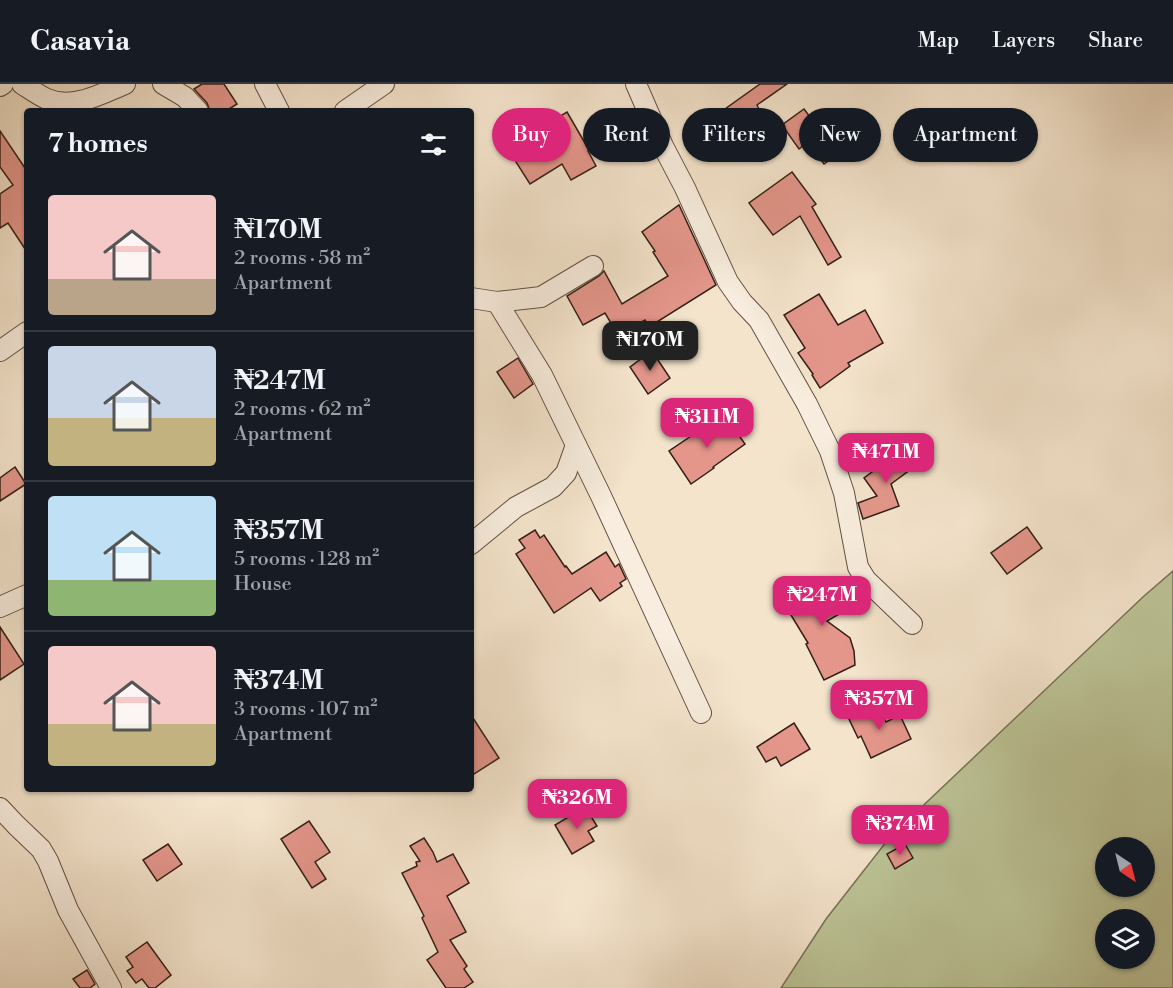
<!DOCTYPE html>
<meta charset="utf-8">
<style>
:root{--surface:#171b24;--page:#242831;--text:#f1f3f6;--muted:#9ea1a6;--line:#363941;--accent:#db2777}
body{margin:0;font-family:"Libre Bodoni",serif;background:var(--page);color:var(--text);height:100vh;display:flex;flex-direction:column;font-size:22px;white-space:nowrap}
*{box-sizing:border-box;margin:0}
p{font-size:20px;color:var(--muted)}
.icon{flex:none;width:33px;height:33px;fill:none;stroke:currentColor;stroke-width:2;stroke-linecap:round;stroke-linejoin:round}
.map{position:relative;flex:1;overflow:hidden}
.panel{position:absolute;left:24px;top:24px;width:450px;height:684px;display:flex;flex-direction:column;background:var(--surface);border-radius:6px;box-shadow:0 2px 4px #0004}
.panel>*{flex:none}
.guide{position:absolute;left:492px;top:24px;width:570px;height:54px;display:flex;gap:12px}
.needle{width:39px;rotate:145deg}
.tools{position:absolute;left:1095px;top:753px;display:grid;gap:12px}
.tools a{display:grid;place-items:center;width:60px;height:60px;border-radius:50%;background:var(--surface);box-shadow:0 2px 4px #0004;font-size:30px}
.price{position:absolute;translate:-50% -51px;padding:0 14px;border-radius:12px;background:var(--accent);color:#fff;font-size:20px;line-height:39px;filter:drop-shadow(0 2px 3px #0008)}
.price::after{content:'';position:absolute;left:50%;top:36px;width:18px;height:14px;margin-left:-9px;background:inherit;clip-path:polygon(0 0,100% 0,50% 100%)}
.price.active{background:#222;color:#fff}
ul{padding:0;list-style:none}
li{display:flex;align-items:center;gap:18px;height:150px;padding:0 24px}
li+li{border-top:2px solid var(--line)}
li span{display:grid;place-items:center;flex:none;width:168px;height:120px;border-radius:6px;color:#555}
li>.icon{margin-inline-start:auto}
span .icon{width:72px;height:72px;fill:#fffc;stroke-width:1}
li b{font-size:26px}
h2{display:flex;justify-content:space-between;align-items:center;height:72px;padding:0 24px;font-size:26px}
.chip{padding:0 21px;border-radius:27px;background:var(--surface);box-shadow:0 2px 4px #0004;font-size:21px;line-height:54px}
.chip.active{background:var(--accent);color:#fff}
header{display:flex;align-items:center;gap:36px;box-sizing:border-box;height:84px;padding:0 30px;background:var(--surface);border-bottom:2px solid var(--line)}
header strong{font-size:28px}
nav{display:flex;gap:33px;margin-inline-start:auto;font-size:21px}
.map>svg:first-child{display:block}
.green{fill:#bcc497;stroke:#787257;stroke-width:1.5;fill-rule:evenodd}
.building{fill:#e4968b;stroke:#331f17;stroke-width:1.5}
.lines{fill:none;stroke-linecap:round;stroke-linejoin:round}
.street-casing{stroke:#635044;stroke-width:22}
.street{stroke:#f8edde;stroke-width:20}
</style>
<header>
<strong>Casavia</strong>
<nav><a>Map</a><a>Layers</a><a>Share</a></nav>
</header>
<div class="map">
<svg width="1173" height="904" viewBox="0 0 1173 904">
<rect width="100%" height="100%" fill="#f4e4cc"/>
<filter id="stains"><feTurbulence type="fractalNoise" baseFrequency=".00333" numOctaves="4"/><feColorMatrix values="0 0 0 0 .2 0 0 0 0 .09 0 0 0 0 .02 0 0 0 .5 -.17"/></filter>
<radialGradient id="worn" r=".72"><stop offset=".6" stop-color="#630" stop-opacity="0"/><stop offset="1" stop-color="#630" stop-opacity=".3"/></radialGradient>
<!-- green -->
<path class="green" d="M1173,487V904H781L826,835L890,753L1144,512ZM1106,764H1144V802H1106ZM1106,836H1144V874H1106Z"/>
<!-- building -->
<g class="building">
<path d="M202,0H224L237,20L226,27H210L207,19L194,5Z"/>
<path d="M760,0H787L757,21L759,25L724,49L726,52L704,69L690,50Z"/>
<path d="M804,25L838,70L824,80L808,58L799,65L782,41Z"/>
<path d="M567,28L589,66L588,67L596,82L571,96L562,80L530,100L516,78L549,56L542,43Z"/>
<path d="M0,47L27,87V168L8,139L0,144V110L13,101L0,83Z"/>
<path d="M792,88L816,120L812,123L841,173L828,181L800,132L773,151L749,119Z"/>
<path d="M679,121L716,201L649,243L645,236L618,251L605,229L583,241L567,212L599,192L604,187L622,220L668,192L653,168L655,167L642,148Z"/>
<path d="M819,210L838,241L865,226L883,259L848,279L850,282L820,304L812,291L813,290L798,269L805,264L784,231Z"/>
<path d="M652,267L670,294L648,310L630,283Z"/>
<path d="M518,274L533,300L514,314L497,288Z"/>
<path d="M724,330L745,360L713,383L714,384L691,400L669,367Z"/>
<path d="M906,363L918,380L891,400L899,422L863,435L858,419L877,412L864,394Z"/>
<path d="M15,383L26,400L0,417V394Z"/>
<path d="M1027,443L1042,464L1007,490L991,469Z"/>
<path d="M535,446L540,454L544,451L565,483L566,482L572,490L606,468L615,483L619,480L626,495L620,499L622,502L600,517L591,504L554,529L516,470L525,464L519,456Z"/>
<path d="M824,493L830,502L834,499L843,513L834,518L841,529L827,537L850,554L854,567L855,581L824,596L806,560L808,559L783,518Z"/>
<path d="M0,543L24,580L0,596Z"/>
<path d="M878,621L886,638L900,631L911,655L871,674L861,652L858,654L849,635Z"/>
<path d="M471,631L499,674L471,692Z"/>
<path d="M794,639L810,665L781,682L776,673L766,678L757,663Z"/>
<path d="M585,723L597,742L588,747L594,757L572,770L555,741Z"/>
<path d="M309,737L330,768L315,778L326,795L312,804L281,755Z"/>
<path d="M424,754L433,768L437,778L453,770L469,799L447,812L466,848L450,856L467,882L464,885L473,898L464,904H446L427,876L438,868L422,834L424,832L402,789L417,782L416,778L420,777L410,762Z"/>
<path d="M168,760L182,780L157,797L143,776Z"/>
<path d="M905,760L913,774L895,785L887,770Z"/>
<path d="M147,858L171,891L155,904H149L142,895L136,899L127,887L133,883L126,873Z"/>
<path d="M87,886L95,900L90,904H80L73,895Z"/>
</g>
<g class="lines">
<!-- street casing -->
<g class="street-casing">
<g id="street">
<path d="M22,0C30,5 38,11 47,15C73,26 101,10 125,0"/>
<path d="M163,0L185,13L198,27"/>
<path d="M265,0L279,27"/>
<path d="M636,0L663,62L685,104L728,198L742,218L759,236L807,320L830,367L844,409L858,483L866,496L912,540"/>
<path d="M0,2L3,0"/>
<path d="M345,27L384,0"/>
<path d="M471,214L497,218L541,213L593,182"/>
<path d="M497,218L542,291L601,412L701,629"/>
<path d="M0,267L27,248"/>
<path d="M471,460L516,423L553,403L566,389L576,361"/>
<path d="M0,523L27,511"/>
<path d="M0,724L16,741L41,765L48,777L68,826L111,904"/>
</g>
</g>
<!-- street -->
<use href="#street" class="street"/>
</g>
<rect width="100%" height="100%" filter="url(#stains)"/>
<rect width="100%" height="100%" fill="url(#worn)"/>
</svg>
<div class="tools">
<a><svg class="needle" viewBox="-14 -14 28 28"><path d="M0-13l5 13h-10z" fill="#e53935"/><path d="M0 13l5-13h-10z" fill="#9ea1a6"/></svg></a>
<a><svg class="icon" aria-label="layers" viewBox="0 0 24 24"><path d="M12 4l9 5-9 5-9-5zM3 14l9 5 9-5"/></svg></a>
</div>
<b class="price active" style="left:650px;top:288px">₦170M</b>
<b class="price" style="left:707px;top:365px">₦311M</b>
<b class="price" style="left:886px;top:400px">₦471M</b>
<b class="price" style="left:822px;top:543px">₦247M</b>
<b class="price" style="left:879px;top:647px">₦357M</b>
<b class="price" style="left:577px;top:746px">₦326M</b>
<b class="price" style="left:900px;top:772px">₦374M</b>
<div class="guide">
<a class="chip active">Buy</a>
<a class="chip">Rent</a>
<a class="chip">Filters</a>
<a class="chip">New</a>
<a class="chip">Apartment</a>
</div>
<section class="panel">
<h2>7 homes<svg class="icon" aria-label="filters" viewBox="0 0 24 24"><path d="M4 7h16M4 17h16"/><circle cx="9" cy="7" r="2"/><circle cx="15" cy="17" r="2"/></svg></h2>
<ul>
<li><span style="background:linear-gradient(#f6c9c9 70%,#b9a48a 0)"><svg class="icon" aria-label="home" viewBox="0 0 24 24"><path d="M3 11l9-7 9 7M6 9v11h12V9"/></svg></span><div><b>₦170M</b><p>2 rooms · 58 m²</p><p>Apartment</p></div></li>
<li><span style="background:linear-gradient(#c9d6e8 60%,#c2b280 0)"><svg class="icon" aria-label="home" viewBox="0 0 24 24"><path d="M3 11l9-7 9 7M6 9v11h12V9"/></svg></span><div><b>₦247M</b><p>2 rooms · 62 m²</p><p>Apartment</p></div></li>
<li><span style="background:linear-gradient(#bfe0f5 70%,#8fb573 0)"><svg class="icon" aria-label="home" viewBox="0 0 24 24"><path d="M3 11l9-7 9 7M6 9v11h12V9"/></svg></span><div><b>₦357M</b><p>5 rooms · 128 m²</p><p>House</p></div></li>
<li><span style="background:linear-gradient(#f6c9c9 65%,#c2b280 0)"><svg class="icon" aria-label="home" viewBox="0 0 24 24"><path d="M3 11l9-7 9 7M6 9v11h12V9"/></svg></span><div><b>₦374M</b><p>3 rooms · 107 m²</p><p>Apartment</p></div></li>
</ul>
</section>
</div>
